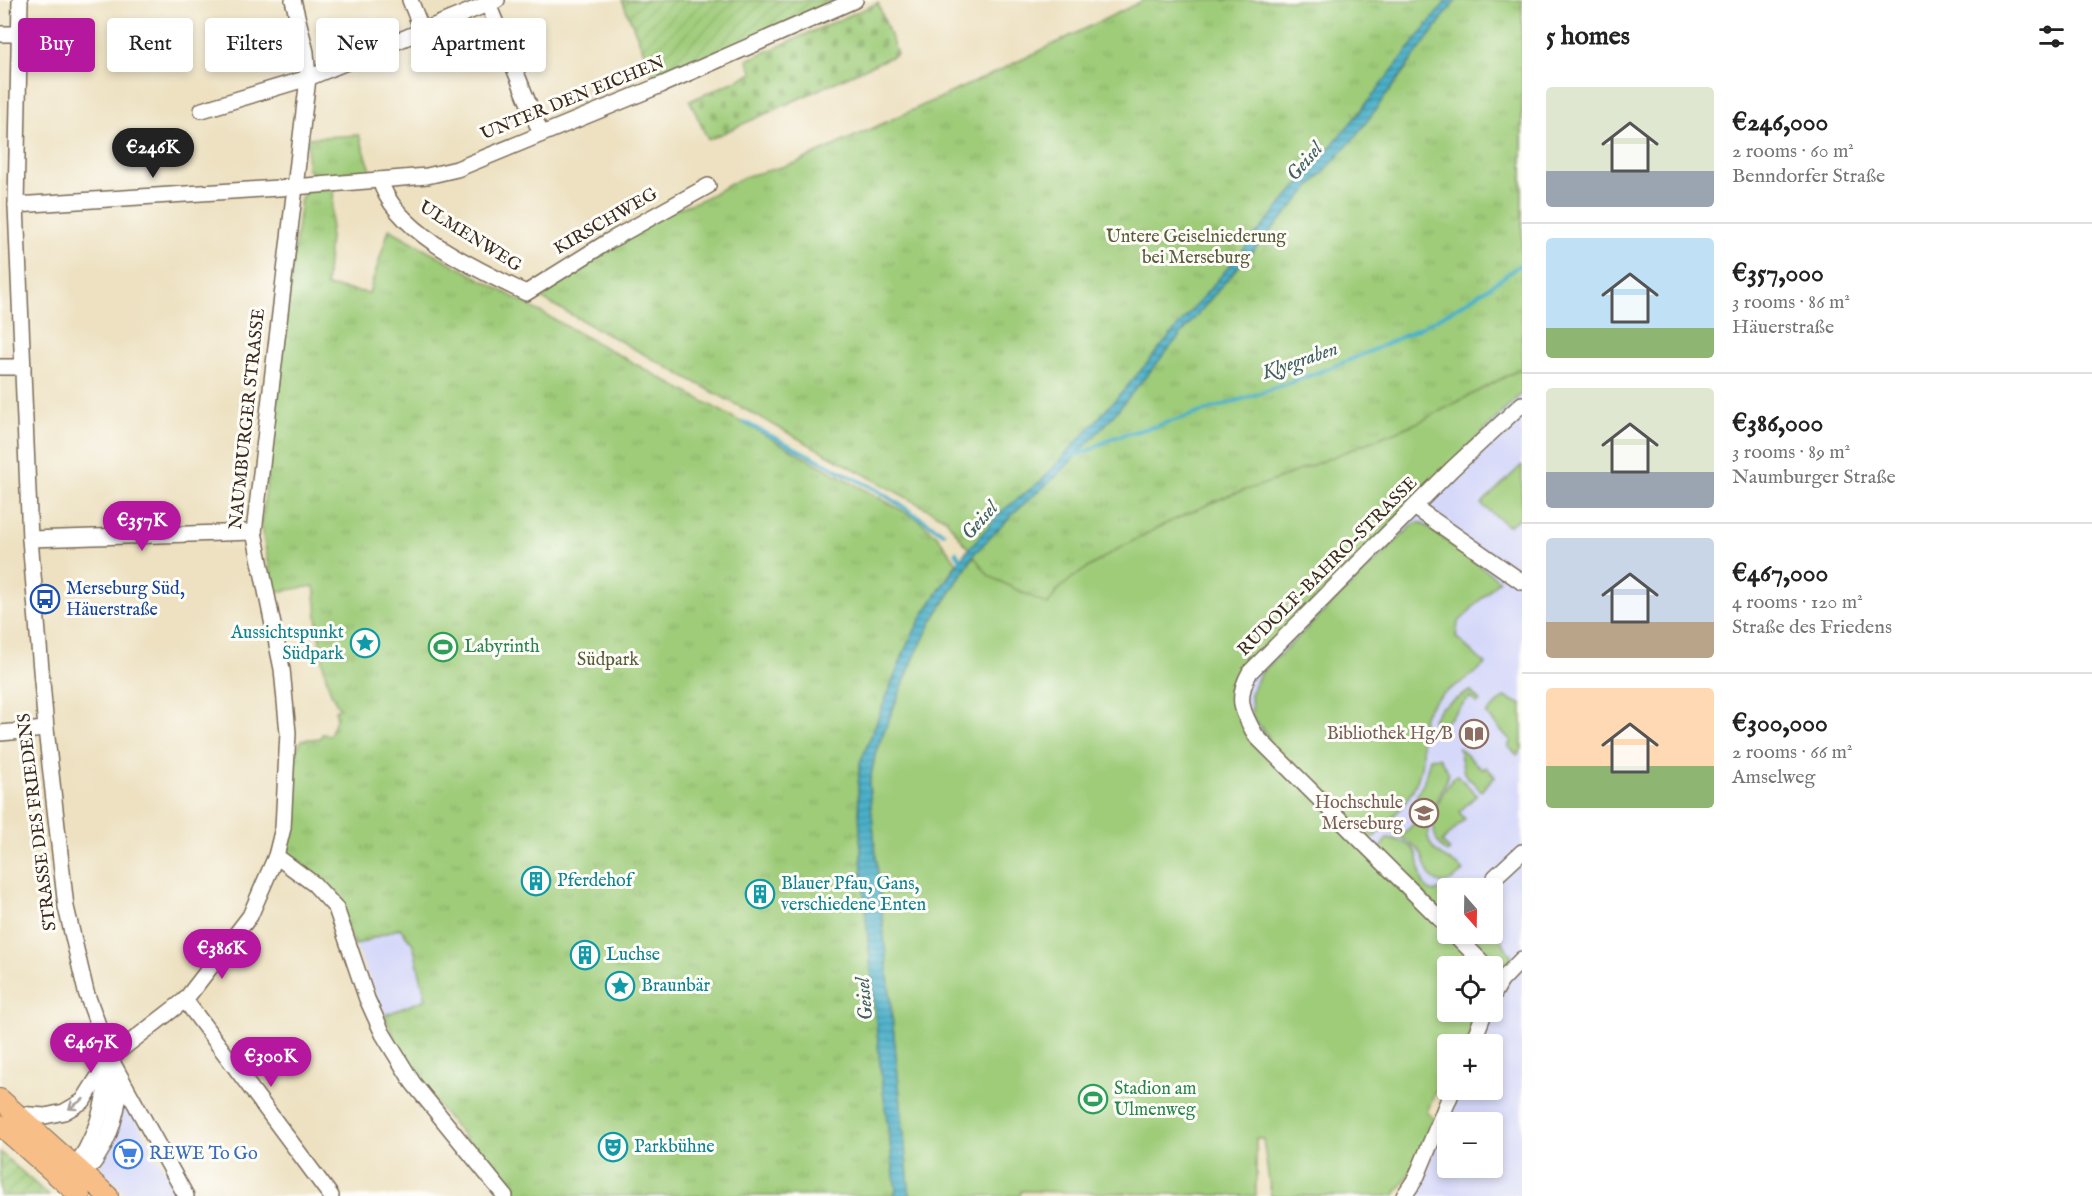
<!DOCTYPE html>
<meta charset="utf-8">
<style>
:root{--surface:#fff;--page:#f6f6f6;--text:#222;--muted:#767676;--line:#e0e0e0;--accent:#b5179e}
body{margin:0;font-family:"IM FELL English",serif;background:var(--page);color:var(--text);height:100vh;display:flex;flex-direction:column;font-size:22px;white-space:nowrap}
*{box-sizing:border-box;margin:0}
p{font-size:20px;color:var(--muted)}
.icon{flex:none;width:33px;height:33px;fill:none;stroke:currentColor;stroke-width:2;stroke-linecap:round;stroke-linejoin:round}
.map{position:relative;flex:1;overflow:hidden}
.panel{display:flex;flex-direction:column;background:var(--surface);width:570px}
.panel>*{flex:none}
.top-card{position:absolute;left:18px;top:18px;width:570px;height:54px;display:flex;gap:12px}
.needle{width:39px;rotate:160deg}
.fabs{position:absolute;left:1437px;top:878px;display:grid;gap:12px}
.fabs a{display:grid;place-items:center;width:66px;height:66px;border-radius:6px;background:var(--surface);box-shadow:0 3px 9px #0003;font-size:30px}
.price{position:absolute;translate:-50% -51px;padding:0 14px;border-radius:21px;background:var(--accent);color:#fff;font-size:20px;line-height:39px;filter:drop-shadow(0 2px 3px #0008)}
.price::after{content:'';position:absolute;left:50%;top:36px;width:18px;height:14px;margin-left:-9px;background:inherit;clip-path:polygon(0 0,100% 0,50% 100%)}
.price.active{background:#222;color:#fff}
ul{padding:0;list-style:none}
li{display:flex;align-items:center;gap:18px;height:150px;padding:0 24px}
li+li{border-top:2px solid var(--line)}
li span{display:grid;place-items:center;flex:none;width:168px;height:120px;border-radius:6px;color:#555}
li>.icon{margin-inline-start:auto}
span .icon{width:72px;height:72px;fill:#fffc;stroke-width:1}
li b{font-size:26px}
h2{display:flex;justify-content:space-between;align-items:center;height:72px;padding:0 24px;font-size:26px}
.pill{padding:0 21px;border-radius:6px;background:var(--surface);box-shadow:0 3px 9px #0003;font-size:21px;line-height:54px}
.pill.active{background:var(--accent);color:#fff}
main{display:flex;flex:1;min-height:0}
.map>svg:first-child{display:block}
.built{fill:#d5d8f9;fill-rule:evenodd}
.grass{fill:#9fcc79;stroke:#6d7b4c;stroke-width:1.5}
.cemetery{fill:url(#cemetery-stones);stroke:#6d7b4c;stroke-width:1.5}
.park{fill:url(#park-tufts);stroke:#6d7b4c;stroke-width:1.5}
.garden{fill:url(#garden-furrows);stroke:#6d7b4c;stroke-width:1.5}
.water{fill:url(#water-rules);stroke:#426d74;stroke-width:1.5}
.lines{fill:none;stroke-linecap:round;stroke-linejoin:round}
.stream{stroke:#4ab0c9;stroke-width:4}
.minor-casing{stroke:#796a57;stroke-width:18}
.major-casing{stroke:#796a57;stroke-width:22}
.minor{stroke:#fff;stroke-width:15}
.major{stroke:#f7be88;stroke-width:20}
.oneway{stroke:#a79f9a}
.labels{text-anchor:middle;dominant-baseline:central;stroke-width:6;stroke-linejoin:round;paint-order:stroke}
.street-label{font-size:18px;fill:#3b2a1e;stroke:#fdfcf7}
.park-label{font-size:18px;fill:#595b39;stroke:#fdfcf7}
.transit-label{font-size:18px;fill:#164399;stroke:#fdfcf7;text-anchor:start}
.culture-label{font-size:18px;fill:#0d838f;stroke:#fdfcf7;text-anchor:start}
.leisure-label{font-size:18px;fill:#27864d;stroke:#fdfcf7;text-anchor:start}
.education-label{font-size:18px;fill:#785e54;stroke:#fdfcf7;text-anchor:end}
.shop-label{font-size:18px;fill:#366cbe;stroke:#fdfcf7;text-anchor:start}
.water-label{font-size:20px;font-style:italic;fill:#416062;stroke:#fdfcf7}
</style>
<main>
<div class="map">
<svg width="1522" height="1196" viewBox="0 0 1522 1196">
<defs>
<pattern id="cemetery-stones" width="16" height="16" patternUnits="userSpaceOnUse" patternTransform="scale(1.5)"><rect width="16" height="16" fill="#9fcc79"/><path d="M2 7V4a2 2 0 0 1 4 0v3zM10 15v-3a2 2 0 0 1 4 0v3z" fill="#8aaf68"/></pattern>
<pattern id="park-tufts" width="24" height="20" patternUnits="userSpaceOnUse" patternTransform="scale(1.5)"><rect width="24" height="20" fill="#9fcc79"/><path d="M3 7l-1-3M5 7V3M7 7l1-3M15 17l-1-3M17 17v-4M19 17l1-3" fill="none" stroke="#8aaf68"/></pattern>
<pattern id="garden-furrows" width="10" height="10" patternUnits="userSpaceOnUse" patternTransform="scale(1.5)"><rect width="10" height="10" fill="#9fcc79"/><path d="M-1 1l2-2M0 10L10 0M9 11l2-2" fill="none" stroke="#8aaf68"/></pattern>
<pattern id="water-rules" width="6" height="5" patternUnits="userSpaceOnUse" patternTransform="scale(1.5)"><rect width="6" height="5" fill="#4ab0c9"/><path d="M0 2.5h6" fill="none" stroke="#3f8fa3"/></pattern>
</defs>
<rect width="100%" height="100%" fill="#fdfcf7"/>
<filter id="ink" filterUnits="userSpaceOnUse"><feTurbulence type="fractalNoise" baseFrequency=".0167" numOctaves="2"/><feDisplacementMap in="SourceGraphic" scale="12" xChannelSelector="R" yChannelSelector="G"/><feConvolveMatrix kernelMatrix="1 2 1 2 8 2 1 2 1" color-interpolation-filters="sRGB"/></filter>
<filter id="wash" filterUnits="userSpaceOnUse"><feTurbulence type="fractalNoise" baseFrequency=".008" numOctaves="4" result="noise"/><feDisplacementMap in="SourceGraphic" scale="24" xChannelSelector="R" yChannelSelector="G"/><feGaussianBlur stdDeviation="1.35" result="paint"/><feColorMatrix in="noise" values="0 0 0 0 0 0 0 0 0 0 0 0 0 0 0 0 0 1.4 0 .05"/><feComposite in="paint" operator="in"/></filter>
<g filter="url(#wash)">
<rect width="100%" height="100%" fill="#ede1c1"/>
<!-- built -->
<g class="built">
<path d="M1522,393V1196H1413L1423,1181L1455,1089H1492V1044H1471L1483,1011H1492L1493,988L1496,981L1493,978L1492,966H1480L1250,737L1236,705L1237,688L1243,673ZM1448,888H1492V933H1448ZM1448,1122H1492V1167H1448Z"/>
<path d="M400,928L413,944L427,999L385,1015L355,945Z"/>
<path d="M127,1104L180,1196H129L99,1169L110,1147L123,1106Z"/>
</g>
<!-- grass -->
<g class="grass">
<path d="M1522,0V393L1243,672L1236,705L1478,966H1448V1011L1478,1014L1466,1044H1448L1447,1063L1427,1112L1436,1121L1417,1163L1394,1196H1271L1263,1139L1256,1138V1196L1021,1191L1020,1196H910L869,785L876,751L913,660L932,621L976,553Z"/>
<path d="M1522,465V516L1508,526L1481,504Z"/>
<path d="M1415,523H1422L1499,580L1458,623L1456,637L1485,664C1469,682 1441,689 1427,710C1418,723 1423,744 1422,760C1419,793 1396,814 1374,837H1367L1266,745L1269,737L1252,717L1251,694L1260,674Z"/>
<path d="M1470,691L1480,701L1477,704L1470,697L1440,728L1432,721L1440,708Z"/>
<path d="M1505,697L1522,705V749L1517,755L1508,746L1511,741L1486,714Z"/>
<path d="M1459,748L1483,770L1486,767L1495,776L1481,791L1464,773Z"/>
<path d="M1439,757L1449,773C1442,795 1413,831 1437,852C1446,860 1456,863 1464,871C1451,883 1437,891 1427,870C1424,864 1424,857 1420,852C1414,844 1401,838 1393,832L1395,829L1403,835L1419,818L1411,808L1424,781L1430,758Z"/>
<path d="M1457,775L1477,795L1459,812L1465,819L1442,842L1450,850L1447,853C1422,835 1437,792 1457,775Z"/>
<path d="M1387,838C1432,844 1412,871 1427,889L1434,892L1449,886L1459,888H1448L1447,918L1379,850Z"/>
<path d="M1493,913L1500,939L1513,958L1507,963H1493L1478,949L1479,933H1492Z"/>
</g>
<!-- cemetery -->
<path class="cemetery" d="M878,3L897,54L708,140L690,101L753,73L747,60Z"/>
<!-- park -->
<g class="park">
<path d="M1144,0H1522V368L1419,422L1273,481L1227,496L1165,524L1114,551L1072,578L1057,591L1048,605L989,576L946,519L526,290L649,218L699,201L744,177L796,163L992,74Z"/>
<path d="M359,135L373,176L319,179L307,169L308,138Z"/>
<path d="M334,188L326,286L369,293L389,229L918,519L938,537L957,563L923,615L907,645L860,764L858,787L862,874L881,1075L896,1190L894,1196H512L429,1095L399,1050L385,1015L426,999L413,944L400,928L355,945L332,895L283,849L293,757L302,740L320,738L322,734L330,735L337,717L335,710L340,708C320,686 318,617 314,586L275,592L261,528L301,198L307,190Z"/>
</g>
<!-- garden -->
<g class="garden">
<path d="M622,0H842L655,78Z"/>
<path d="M0,1152L49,1196H0Z"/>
</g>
<!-- water -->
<path class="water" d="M1447,0H1456L1357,135L1224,283L1107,423L1058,475L1018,509L975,553L932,621L913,660L876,751L869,785L910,1196H894L896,1190L881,1075L862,874L858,787L860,764L907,645L923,615L964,554L1002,511L1042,480L1125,389L1359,113Z"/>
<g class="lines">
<!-- stream -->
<g class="stream">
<path d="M744,422L877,490L944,533"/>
<path d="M1074,455C1088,454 1104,440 1119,436C1134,431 1149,429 1163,424C1285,386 1421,344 1522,263"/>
<path d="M956,552L962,562"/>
</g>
</g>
</g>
<g filter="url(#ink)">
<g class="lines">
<!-- minor casing -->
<g class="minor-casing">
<g id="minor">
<path d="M20,0L16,205L30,539L46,729L66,907L86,992L110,1058L186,1196"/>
<path d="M410,0L422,30"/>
<path d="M488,4L541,134"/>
<path d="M0,34H18"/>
<path d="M202,110L308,78L497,0"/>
<path d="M380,180C395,233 479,270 526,293L609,241L708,186"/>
<path d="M16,205L294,187L427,176L457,169L661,85L855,0"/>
<path d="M0,367H23"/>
<path d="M1416,508L1522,582"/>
<path d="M30,539L254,532"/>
<path d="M0,733L46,729"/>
<path d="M276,856L314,884L336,908L367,999L383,1034L413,1083L505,1196"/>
<path d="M1495,877L1522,852"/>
<path d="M1448,927L1256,736C1242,712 1235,698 1250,672L1452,469L1522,404"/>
<path d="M1453,933L1486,966"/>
<path d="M1492,997L1501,981L1522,959"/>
<path d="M185,1000L331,1196"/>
<path d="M1472,1044L1485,1011"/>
<path d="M17,1114L45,1116L64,1112L83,1101L110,1058L185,1000L250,916L276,856L283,828L288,733L282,669L254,532L308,78L306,52L293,0"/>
<path d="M69,1174C97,1142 105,1102 110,1061"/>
<path d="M77,1182C106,1154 117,1120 121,1080"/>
<path d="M1404,1196L1416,1178L1453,1089"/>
</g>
</g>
<!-- major casing -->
<g class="major-casing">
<g id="major">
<path d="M0,1099L108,1196"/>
<path d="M0,1125L80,1196"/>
</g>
</g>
<!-- minor -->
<use href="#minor" class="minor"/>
<!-- major -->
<use href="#major" class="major"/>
</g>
<!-- one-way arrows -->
<defs><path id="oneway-shaft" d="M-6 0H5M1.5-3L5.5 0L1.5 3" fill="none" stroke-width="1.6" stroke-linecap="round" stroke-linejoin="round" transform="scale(1.5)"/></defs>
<use class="oneway" href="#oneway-shaft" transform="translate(76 1104) rotate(146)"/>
</g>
<!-- icons -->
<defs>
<g id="bus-ring" transform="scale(1.5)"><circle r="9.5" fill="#fdfcf7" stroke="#1a4fb4" stroke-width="1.5"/><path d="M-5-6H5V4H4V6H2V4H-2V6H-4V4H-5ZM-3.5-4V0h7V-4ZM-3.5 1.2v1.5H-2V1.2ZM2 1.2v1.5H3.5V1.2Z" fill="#1a4fb4"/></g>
<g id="sight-ring" transform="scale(1.5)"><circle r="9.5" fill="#fdfcf7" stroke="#0f9aa8" stroke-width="1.5"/><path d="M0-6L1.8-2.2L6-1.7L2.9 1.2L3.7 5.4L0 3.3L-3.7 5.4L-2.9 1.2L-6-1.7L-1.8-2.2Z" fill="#0f9aa8"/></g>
<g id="stadium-ring" transform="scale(1.5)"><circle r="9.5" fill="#fdfcf7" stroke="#2e9e5b" stroke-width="1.5"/><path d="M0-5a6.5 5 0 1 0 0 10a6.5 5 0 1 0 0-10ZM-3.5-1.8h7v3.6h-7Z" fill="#2e9e5b"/></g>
<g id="library-ring" transform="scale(1.5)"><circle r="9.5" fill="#fdfcf7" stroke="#8d6e63" stroke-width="1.5"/><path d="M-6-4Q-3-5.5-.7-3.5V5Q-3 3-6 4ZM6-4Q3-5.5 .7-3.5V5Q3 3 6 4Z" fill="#8d6e63"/></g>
<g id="university-ring" transform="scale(1.5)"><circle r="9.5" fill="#fdfcf7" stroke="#8d6e63" stroke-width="1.5"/><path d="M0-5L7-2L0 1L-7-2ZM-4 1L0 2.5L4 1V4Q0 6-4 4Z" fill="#8d6e63"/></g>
<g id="building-ring" transform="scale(1.5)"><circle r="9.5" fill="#fdfcf7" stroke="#0f9aa8" stroke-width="1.5"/><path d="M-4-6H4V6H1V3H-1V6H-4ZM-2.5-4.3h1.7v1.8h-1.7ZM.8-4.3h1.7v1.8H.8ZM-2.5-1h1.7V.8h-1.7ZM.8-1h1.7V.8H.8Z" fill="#0f9aa8"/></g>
<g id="theatre-ring" transform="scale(1.5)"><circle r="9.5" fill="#fdfcf7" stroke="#0f9aa8" stroke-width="1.5"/><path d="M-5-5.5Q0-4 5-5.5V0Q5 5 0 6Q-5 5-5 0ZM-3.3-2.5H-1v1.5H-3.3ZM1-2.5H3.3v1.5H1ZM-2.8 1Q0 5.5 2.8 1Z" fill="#0f9aa8"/></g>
<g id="supermarket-ring" transform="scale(1.5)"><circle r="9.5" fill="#fdfcf7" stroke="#3f7fe0" stroke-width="1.5"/><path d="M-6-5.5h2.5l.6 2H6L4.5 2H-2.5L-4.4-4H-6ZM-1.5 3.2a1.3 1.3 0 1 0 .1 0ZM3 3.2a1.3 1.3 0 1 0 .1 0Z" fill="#3f7fe0"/></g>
</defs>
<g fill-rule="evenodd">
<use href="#bus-ring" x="45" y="599"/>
<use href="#sight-ring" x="365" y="643"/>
<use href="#stadium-ring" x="443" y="647"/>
<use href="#library-ring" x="1474" y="734"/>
<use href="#university-ring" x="1424" y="813"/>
<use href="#building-ring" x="536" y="881"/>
<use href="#building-ring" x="760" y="894"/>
<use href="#building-ring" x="585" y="955"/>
<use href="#sight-ring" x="620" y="986"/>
<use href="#stadium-ring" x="1093" y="1099"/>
<use href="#theatre-ring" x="613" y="1147"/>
<use href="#supermarket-ring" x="128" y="1154"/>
</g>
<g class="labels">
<!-- street labels -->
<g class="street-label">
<text transform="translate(573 99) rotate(-22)">UNTER DEN EICHEN</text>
<text transform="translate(606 222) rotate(-30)">KIRSCHWEG</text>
<text transform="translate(470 237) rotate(32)">ULMENWEG</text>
<text transform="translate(248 419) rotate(-84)">NAUMBURGER STRASSE</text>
<text transform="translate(1328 567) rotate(-45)">RUDOLF-BAHRO-STRASSE</text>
<text transform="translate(38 822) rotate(-97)">STRASSE DES FRIEDENS</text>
</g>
<!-- park labels -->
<g class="park-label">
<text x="1196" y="237">Untere Geiselniederung<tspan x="1196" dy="21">bei Merseburg</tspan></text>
<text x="608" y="660">Südpark</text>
</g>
<!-- transit labels -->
<g class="transit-label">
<text x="66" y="589">Merseburg Süd,<tspan x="66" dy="21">Häuerstraße</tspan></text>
</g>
<!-- culture labels -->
<g class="culture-label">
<text x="344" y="633" text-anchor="end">Aussichtspunkt<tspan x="344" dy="21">Südpark</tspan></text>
<text x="557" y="881">Pferdehof</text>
<text x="781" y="884">Blauer Pfau, Gans,<tspan x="781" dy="21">verschiedene Enten</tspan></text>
<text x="606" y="955">Luchse</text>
<text x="641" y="986">Braunbär</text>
<text x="634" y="1147">Parkbühne</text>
</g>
<!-- leisure labels -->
<g class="leisure-label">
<text x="464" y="647">Labyrinth</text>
<text x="1114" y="1089">Stadion am<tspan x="1114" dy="21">Ulmenweg</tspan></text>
</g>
<!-- education labels -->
<g class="education-label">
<text x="1453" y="734">Bibliothek Hg/B</text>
<text x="1403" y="803">Hochschule<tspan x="1403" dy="21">Merseburg</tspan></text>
</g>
<!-- shop labels -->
<g class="shop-label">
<text x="149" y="1154">REWE To Go</text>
</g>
<!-- water labels -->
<g class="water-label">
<text transform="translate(1305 162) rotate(-49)">Geisel</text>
<text transform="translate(1300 361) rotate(-19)">Klyegraben</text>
<text transform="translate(980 521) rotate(-48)">Geisel</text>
<text transform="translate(865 999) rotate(-95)">Geisel</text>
</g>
</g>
</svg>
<div class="fabs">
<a><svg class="needle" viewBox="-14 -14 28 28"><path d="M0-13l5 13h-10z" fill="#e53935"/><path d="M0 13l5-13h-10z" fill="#767676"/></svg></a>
<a><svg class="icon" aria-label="locate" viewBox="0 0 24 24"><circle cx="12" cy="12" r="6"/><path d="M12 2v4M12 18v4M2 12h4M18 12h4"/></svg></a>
<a>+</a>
<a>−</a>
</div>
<b class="price active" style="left:153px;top:179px">€246K</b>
<b class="price" style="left:142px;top:552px">€357K</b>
<b class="price" style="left:222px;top:980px">€386K</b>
<b class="price" style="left:91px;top:1074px">€467K</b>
<b class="price" style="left:271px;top:1088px">€300K</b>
<div class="top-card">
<a class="pill active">Buy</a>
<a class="pill">Rent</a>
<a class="pill">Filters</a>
<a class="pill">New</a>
<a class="pill">Apartment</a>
</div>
</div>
<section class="panel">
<h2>5 homes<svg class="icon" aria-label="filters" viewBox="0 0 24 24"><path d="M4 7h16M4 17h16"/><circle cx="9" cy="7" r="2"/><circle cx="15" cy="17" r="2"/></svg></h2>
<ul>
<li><span style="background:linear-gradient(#dfe7d0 70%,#9aa5b1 0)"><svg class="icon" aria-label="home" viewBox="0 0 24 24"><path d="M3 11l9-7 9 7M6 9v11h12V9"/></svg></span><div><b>€246,000</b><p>2 rooms · 60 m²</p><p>Benndorfer Straße</p></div></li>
<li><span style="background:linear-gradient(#bfe0f5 75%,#8fb573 0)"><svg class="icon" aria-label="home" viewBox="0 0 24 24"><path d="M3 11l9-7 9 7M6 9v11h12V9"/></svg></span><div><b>€357,000</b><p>3 rooms · 86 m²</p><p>Häuerstraße</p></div></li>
<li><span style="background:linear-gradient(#dfe7d0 70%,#9aa5b1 0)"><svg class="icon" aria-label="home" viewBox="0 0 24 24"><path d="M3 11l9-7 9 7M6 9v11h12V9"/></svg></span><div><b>€386,000</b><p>3 rooms · 89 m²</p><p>Naumburger Straße</p></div></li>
<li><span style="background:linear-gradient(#c9d6e8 70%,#b9a48a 0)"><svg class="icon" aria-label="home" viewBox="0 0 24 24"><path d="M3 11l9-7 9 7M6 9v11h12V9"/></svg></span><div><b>€467,000</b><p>4 rooms · 120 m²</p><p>Straße des Friedens</p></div></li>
<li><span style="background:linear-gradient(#ffd9b3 65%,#8fb573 0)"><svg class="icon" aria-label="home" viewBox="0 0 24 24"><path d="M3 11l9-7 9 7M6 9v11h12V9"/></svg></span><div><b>€300,000</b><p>2 rooms · 66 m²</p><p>Amselweg</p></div></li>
</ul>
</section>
</main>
